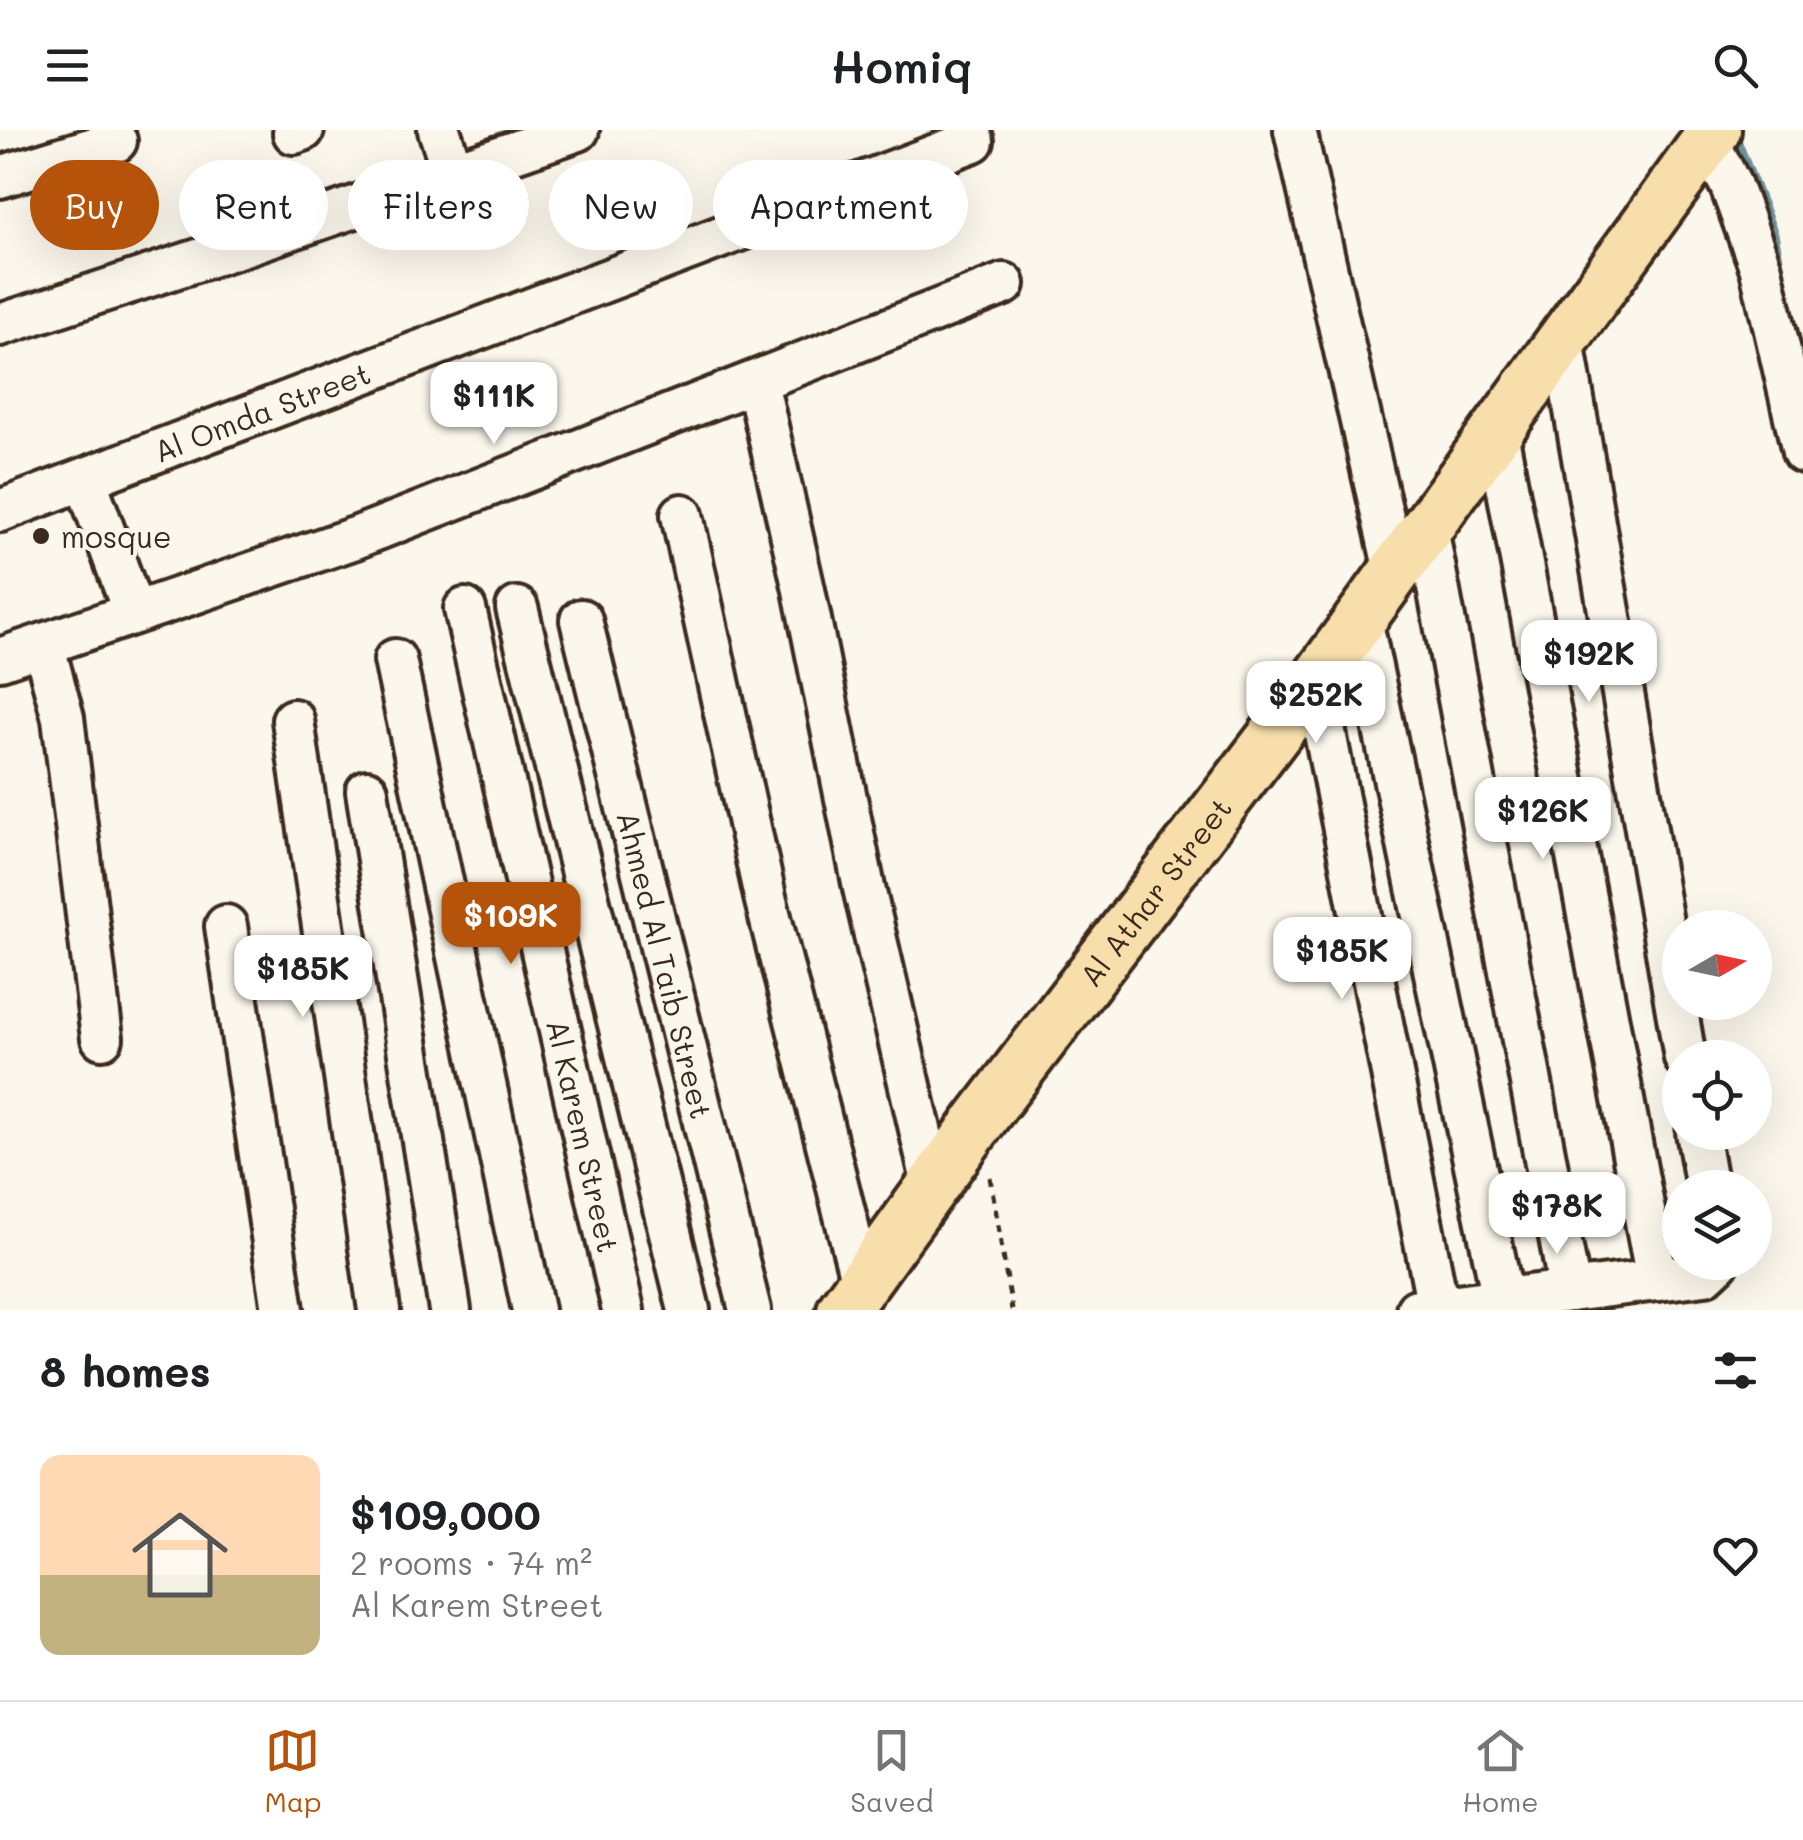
<!DOCTYPE html>
<meta charset="utf-8">
<style>
:root{--surface:#fff;--page:#f6f6f6;--text:#202124;--muted:#757577;--line:#e0e0e0;--accent:#b45309}
body{margin:0;font-family:Mali,sans-serif;background:var(--page);color:var(--text);height:100vh;display:flex;flex-direction:column;font-size:38px;white-space:nowrap}
*{box-sizing:border-box;margin:0}
p{font-size:32px;color:var(--muted)}
.icon{flex:none;width:55px;height:55px;fill:none;stroke:currentColor;stroke-width:2;stroke-linecap:round;stroke-linejoin:round}
.map{position:relative;height:1180px;overflow:hidden}
.details{display:flex;flex-direction:column;background:var(--surface);flex:1}
.details>*{flex:none}
.guide{position:absolute;left:30px;top:30px;width:1000px;height:90px;display:flex;gap:20px}
.needle{width:65px;rotate:81deg}
.fabs{position:absolute;left:1662px;top:780px;display:grid;gap:20px}
.fabs a{display:grid;place-items:center;width:110px;height:110px;border-radius:50%;background:var(--surface);box-shadow:0 10px 40px #0002;font-size:50px}
.price{position:absolute;translate:-50% -85px;padding:0 22px;border-radius:20px;background:#fff;color:#222;font-size:32px;line-height:65px;filter:drop-shadow(0 2px 5px #0008)}
.price::after{content:'';position:absolute;left:50%;top:60px;width:30px;height:22px;margin-left:-15px;background:inherit;clip-path:polygon(0 0,100% 0,50% 100%)}
.price.current{background:var(--accent);color:#fff}
ul{padding:0;list-style:none}
li{display:flex;align-items:center;gap:30px;height:250px;padding:0 40px}
li+li{border-top:2px solid var(--line)}
li span{display:grid;place-items:center;flex:none;width:280px;height:200px;border-radius:20px;color:#555}
li>.icon{margin-inline-start:auto}
span .icon{width:120px;height:120px;fill:#fffc;stroke-width:1}
li b{font-size:42px}
h2{display:flex;justify-content:space-between;align-items:center;height:120px;padding:0 40px;font-size:42px}
.pill{padding:0 35px;border-radius:45px;background:var(--surface);box-shadow:0 10px 40px #0002;font-size:35px;line-height:90px}
.pill.current{background:var(--accent);color:#fff}
header{display:flex;justify-content:space-between;align-items:center;height:130px;padding:0 40px;background:var(--surface);font-size:45px;font-weight:600}
.tabs{display:flex;justify-content:space-around;align-items:center;height:140px;border-top:2px solid var(--line);background:var(--surface);font-size:28px;color:var(--muted)}
.tabs a{display:grid;justify-items:center;gap:5px}
.tabs .current{color:var(--accent)}
.map>svg:first-child{display:block}
.lines{fill:none;stroke-linecap:round;stroke-linejoin:round}
.stream{stroke:#6c919b;stroke-width:9}
.minor-casing{stroke:#3b2a1e;stroke-width:48}
.major-casing{stroke:#3b2a1e;stroke-width:58}
.path{stroke:#3b2a1e;stroke-width:5;stroke-dasharray:8 8;stroke-linecap:butt}
.minor{stroke:#fbf7ec;stroke-width:40}
.major{stroke:#f8deab;stroke-width:50}
.poi-dot{fill:#3b2a1e;stroke:#fbf7ec;stroke-width:4}
.labels{text-anchor:middle;dominant-baseline:central;stroke-width:8;stroke-linejoin:round;paint-order:stroke}
.street-label{font-size:30px;fill:#3b2a1e;stroke:#fbf7ec}
.poi-label{font-size:30px;fill:#3b2a1e;stroke:#fbf7ec;text-anchor:start}
</style>
<header><svg class="icon" aria-label="menu" viewBox="0 0 24 24"><path d="M4 6h16M4 12h16M4 18h16"/></svg>Homiq<svg class="icon" aria-label="search" viewBox="0 0 24 24"><circle cx="10" cy="10" r="6"/><path d="M15 15l6 6"/></svg></header>
<div class="map">
<svg width="1803" height="1180" viewBox="0 0 1803 1180">
<rect width="100%" height="100%" fill="#fbf7ec"/>
<filter id="ink" filterUnits="userSpaceOnUse"><feTurbulence type="fractalNoise" baseFrequency=".01" numOctaves="2"/><feDisplacementMap in="SourceGraphic" scale="20" xChannelSelector="R" yChannelSelector="G"/><feConvolveMatrix kernelMatrix="1 2 1 2 8 2 1 2 1" color-interpolation-filters="sRGB"/></filter>
<g filter="url(#ink)">
<g class="lines">
<!-- stream -->
<path class="stream" d="M1734,3L1774,104L1781,139"/>
<!-- minor casing -->
<g class="minor-casing">
<g id="minor">
<path d="M439,0L454,45"/>
<path d="M1295,0L1395,441"/>
<path d="M294,3L303,0"/>
<path d="M1708,11L1731,56L1761,139L1803,322"/>
<path d="M0,47L116,11"/>
<path d="M0,195L244,115L578,0"/>
<path d="M1563,210L1685,928"/>
<path d="M757,252L804,460L864,758L933,1055"/>
<path d="M1497,302L1657,1150"/>
<path d="M85,349L134,483"/>
<path id="s1" d="M0,381L973,11"/>
<path d="M682,385L765,767L862,1153"/>
<path d="M1427,398L1570,1161"/>
<path d="M517,478L689,1180"/>
<path id="s2" d="M465,479L623,1180"/>
<path d="M1361,489L1503,1169"/>
<path id="s3" d="M581,490L750,1180"/>
<path d="M44,517L63,588L102,908"/>
<path d="M0,529L355,408L1004,154"/>
<path d="M395,530L533,1180"/>
<path d="M1315,552L1438,1177"/>
<path d="M293,590L379,1180"/>
<path d="M367,661L450,1180"/>
<path d="M226,796L283,1180"/>
<path d="M1697,1002L1707,1058"/>
<path d="M1417,1180L1705,1144L1718,1132"/>
</g>
</g>
<!-- major casing -->
<g class="major-casing">
<g id="major">
<path id="s4" d="M843,1180L981,989L1315,552L1715,0"/>
</g>
</g>
<!-- path -->
<path class="path" d="M990,1047L1012,1180"/>
<!-- minor -->
<use href="#minor" class="minor"/>
<!-- major -->
<use href="#major" class="major"/>
</g>
</g>
<!-- markers -->
<circle class="poi-dot" cx="41" cy="406" r="10"/>
<g class="labels">
<!-- street labels -->
<g class="street-label">
<text stroke="none"><textPath href="#s1" startOffset="280">Al Omda Street</textPath></text>
<text stroke="none"><textPath href="#s4" startOffset="522">Al Athar Street</textPath></text>
<text stroke="none"><textPath href="#s3" startOffset="355">Ahmed Al Taib Street</textPath></text>
<text stroke="none"><textPath href="#s2" startOffset="540">Al Karem Street</textPath></text>
</g>
<!-- poi labels -->
<g class="poi-label">
<text x="61" y="406">mosque</text>
</g>
</g>
</svg>
<div class="fabs">
<a><svg class="needle" viewBox="-14 -14 28 28"><path d="M0-13l5 13h-10z" fill="#e53935"/><path d="M0 13l5-13h-10z" fill="#757577"/></svg></a>
<a><svg class="icon" aria-label="locate" viewBox="0 0 24 24"><circle cx="12" cy="12" r="6"/><path d="M12 2v4M12 18v4M2 12h4M18 12h4"/></svg></a>
<a><svg class="icon" aria-label="layers" viewBox="0 0 24 24"><path d="M12 4l9 5-9 5-9-5zM3 14l9 5 9-5"/></svg></a>
</div>
<b class="price" style="left:494px;top:317px">$111K</b>
<b class="price" style="left:1589px;top:575px">$192K</b>
<b class="price" style="left:1316px;top:616px">$252K</b>
<b class="price" style="left:1543px;top:732px">$126K</b>
<b class="price current" style="left:511px;top:837px">$109K</b>
<b class="price" style="left:1342px;top:872px">$185K</b>
<b class="price" style="left:303px;top:890px">$185K</b>
<b class="price" style="left:1557px;top:1127px">$178K</b>
<div class="guide">
<a class="pill current">Buy</a>
<a class="pill">Rent</a>
<a class="pill">Filters</a>
<a class="pill">New</a>
<a class="pill">Apartment</a>
</div>
</div>
<section class="details">
<h2>8 homes<svg class="icon" aria-label="filters" viewBox="0 0 24 24"><path d="M4 7h16M4 17h16"/><circle cx="9" cy="7" r="2"/><circle cx="15" cy="17" r="2"/></svg></h2>
<ul>
<li><span style="background:linear-gradient(#ffd9b3 60%,#c2b280 0)"><svg class="icon" aria-label="home" viewBox="0 0 24 24"><path d="M3 11l9-7 9 7M6 9v11h12V9"/></svg></span><div><b>$109,000</b><p>2 rooms · 74 m²</p><p>Al Karem Street</p></div><svg class="icon" aria-label="heart" viewBox="0 0 24 24"><path d="M12 20l-8-8c-3-5 5-10 8-4 3-6 11-1 8 4z"/></svg></li>
</ul>
</section>
<nav class="tabs">
<a class="current"><svg class="icon" aria-label="map" viewBox="0 0 24 24"><path d="M3 6l6-2 6 2 6-2v14l-6 2-6-2-6 2zM9 4v14M15 6v14"/></svg>Map</a>
<a><svg class="icon" aria-label="saved" viewBox="0 0 24 24"><path d="M7 4h10v16l-5-4-5 4z"/></svg>Saved</a>
<a><svg class="icon" aria-label="home" viewBox="0 0 24 24"><path d="M3 11l9-7 9 7M6 9v11h12V9"/></svg>Home</a>
</nav>
